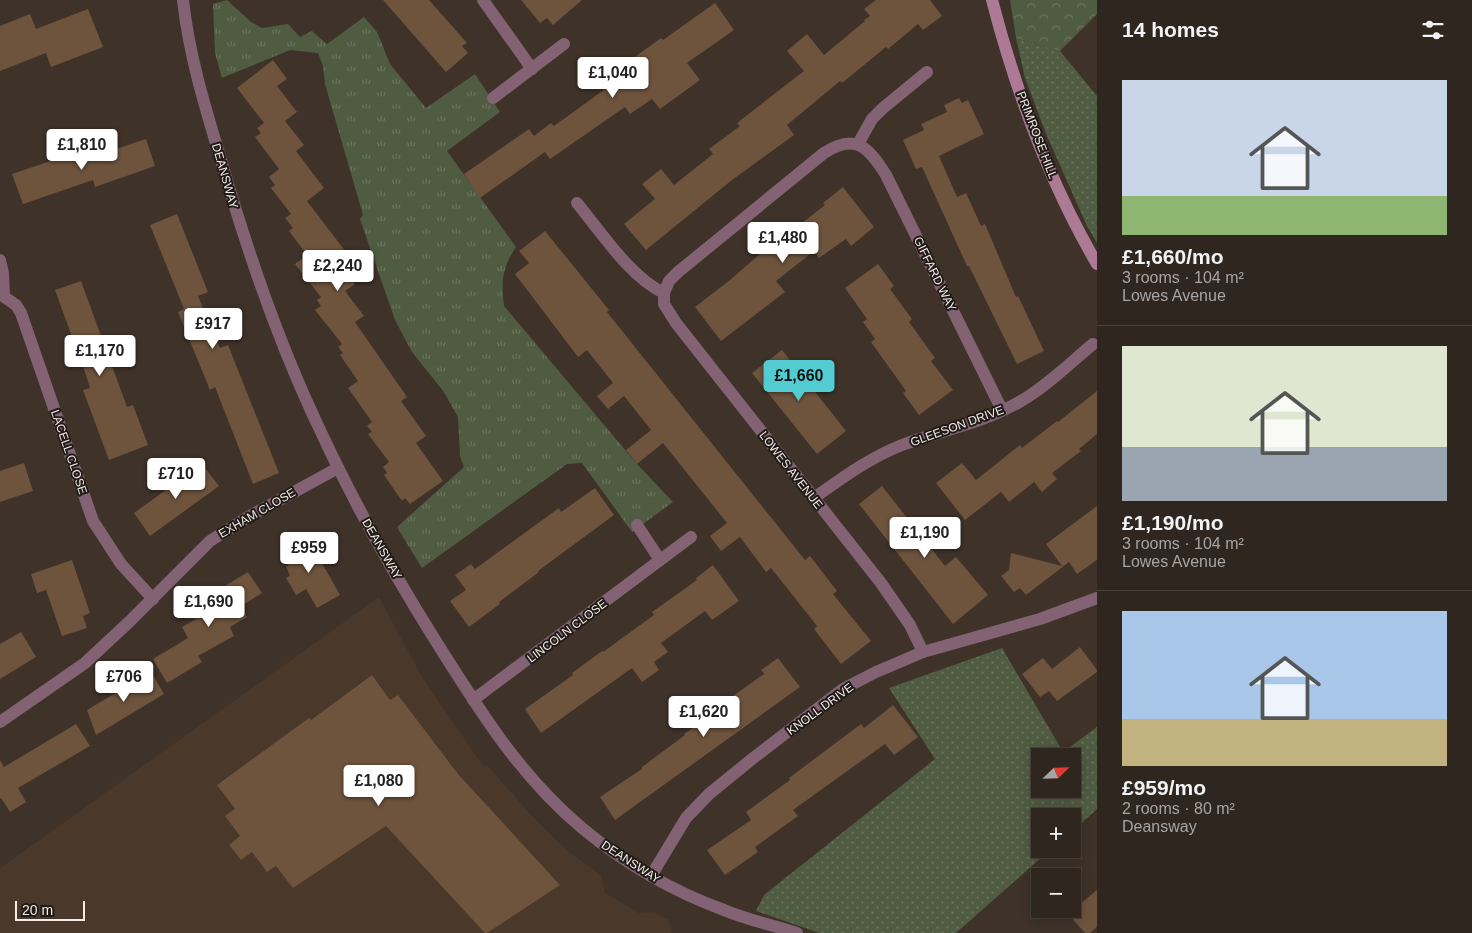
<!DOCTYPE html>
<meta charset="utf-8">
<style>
:root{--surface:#2e261f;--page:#3a322c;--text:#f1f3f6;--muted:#a7a5a4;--line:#49433d;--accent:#52ccd1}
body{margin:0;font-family:Helvetica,sans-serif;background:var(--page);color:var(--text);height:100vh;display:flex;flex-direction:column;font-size:19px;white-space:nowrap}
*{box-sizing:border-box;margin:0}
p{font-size:16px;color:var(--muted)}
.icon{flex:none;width:28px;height:28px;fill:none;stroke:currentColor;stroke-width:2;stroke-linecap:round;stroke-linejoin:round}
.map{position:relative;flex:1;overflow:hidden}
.panel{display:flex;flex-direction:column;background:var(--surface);width:375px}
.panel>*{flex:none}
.needle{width:32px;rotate:67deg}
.buttons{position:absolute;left:1031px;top:748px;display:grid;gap:10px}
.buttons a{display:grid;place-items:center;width:50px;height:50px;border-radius:0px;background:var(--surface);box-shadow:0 2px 12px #0003,0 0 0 1px var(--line);font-size:25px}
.scale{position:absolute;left:15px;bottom:12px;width:70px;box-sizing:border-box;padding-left:5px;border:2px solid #f3ebe6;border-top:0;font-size:14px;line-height:18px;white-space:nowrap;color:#f3ebe6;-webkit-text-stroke:4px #211b17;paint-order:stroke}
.price{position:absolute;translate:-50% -42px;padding:0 11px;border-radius:5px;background:#fff;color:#222;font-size:16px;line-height:32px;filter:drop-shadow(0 1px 2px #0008)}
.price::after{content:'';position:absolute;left:50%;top:30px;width:15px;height:11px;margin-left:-8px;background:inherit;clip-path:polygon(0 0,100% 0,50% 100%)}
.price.current{background:var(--accent);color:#111}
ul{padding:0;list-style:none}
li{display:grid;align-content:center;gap:10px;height:265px;padding:0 25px}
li+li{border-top:1px solid var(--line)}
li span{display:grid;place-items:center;height:155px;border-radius:0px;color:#555}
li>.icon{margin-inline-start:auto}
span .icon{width:90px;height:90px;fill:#fffc;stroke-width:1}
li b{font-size:21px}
h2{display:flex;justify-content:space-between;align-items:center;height:60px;padding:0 25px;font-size:21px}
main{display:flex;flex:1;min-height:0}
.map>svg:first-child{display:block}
.built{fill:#4a382b}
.grass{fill:url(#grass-dots);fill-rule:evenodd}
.forest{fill:url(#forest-crowns)}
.park{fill:url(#park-tufts)}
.building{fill:#6e533d}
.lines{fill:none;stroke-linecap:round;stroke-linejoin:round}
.street{stroke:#826273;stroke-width:12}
.secondary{stroke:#ad7a96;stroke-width:12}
.labels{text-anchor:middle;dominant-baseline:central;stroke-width:4;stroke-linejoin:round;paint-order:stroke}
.street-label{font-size:12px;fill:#f3ebe6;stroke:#211b17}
</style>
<main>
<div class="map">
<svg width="1097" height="933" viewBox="0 0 1097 933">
<defs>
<pattern id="grass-dots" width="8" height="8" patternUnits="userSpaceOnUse" patternTransform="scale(1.25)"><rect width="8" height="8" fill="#505c42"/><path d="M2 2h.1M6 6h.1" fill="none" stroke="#6a745d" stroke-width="1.8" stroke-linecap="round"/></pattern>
<pattern id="forest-crowns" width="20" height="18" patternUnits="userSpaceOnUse" patternTransform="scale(1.25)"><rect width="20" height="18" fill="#505c42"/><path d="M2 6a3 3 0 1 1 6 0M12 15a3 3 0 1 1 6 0" fill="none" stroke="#6a745d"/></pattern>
<pattern id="park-tufts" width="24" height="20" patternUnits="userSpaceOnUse" patternTransform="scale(1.25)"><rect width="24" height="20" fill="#505c42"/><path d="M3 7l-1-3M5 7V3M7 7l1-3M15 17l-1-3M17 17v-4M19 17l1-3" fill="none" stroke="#6a745d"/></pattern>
</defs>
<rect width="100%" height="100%" fill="#3e3229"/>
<!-- built -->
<path class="built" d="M379,597L422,677L477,757L485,766L487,765L533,817L570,853L601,875L605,893L639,913L653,912L669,920L672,933H0V868Z"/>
<!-- grass -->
<g class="grass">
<path d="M1016,38L1060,51L1097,96V243L1087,226L1047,136L1025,78Z"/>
<path d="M1002,648L1063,752L1097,727V809L1073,831L1072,816H1040V849H1051L956,933H819L756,911L764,895L935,759L889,688ZM1040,756H1072V789H1040Z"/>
</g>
<!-- forest -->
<path class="forest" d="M1010,0H1097V14L1060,51L1016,38Z"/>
<!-- park -->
<path class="park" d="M227,0L251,22L262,28L288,24L300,37L312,31L327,44L364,17L377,32L390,64L426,108L475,74L500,112L447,151L516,247C502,268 501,281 504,306L637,464L673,502L632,532L582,463L567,464L422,568L397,527L464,467L460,456L458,417L444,392L412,352L395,320L387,297L360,219L363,215L325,84L323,66L318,53L290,50L222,78L215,53L213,4Z"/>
<!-- building -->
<g class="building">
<path d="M383,0H429L467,43L462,46L468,53L446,72Z"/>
<path d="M521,0H582L553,25L547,18L540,23Z"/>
<path d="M876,0H930L942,16L923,30L918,24L888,49L886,47L842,83L840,81L787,125L794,135L732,180L646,250L624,224L655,199L642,184L661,169L674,185L713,154L709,149L740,126L737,123L804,71L787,51L807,34L824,55L865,21L864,20L870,16L864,9Z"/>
<path d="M715,3L734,30L687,63L700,80L660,109L652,99L630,114L625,107L550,159L545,152L480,198L464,174L529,129L534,136L551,123L554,126L637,66L632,59L661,38L663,40Z"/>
<path d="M88,9L103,47L51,67L46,53L0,71V26L30,14L36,29Z"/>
<path d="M273,60L287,79L277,86L297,112L285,121L304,145L296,151L324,188L307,201L346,252L336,259L355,284L345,291L364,316L355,322L407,397L401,401L426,436L416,443L443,481L410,504L405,498L402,501L384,475L387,473L383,467L389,462L368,434L372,432L367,426L372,422L348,388L358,381L340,355L343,353L338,347L342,344L315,310L321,306L317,300L321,297L295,264L307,255L289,231L293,228L285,218L291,214L271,188L275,185L269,177L279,169L255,137L261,133L257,128L264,123L237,88Z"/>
<path d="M959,98L962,103L968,100L984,134L939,156L957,197L966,193L981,226L985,224L1016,297L1018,296L1044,351L1017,364L969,266H967L922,167L916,169L903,140L924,130L921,124L947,112L944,105Z"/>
<path d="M146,139L155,166L95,187L93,180L23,204L12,174L83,150L86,159Z"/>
<path d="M843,187L874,227L851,246L846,239L819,258L814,251L776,281L785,292L721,341L695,307L730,280L777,239L779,241L825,205L823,203Z"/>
<path d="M177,214L208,292L198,296L220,348L228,345L279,473L253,484L215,387L210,390L178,312L184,309L150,225Z"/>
<path d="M545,231L609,310L607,312L805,560L810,556L837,591L833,594L871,641L841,664L814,629L817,626L771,568L766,572L740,537L721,551L710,536L727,523L663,443L637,464L626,450L651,430L624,396L608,409L597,396L613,383L587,350L578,357L515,274L529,263L519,251Z"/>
<path d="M878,264L894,286L890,289L912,319L909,322L935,358L931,361L953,390L919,415L903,393L906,391L871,342L875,339L863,322L867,319L845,288Z"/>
<path d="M81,281L127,407L133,405L148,445L109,460L83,390L90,388L86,375L55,290Z"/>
<path d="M782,350L846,431L817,454L752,373Z"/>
<path d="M1097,391V434L1079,449L1081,451L1052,473L1057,479L1042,492L1034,482L1009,502L1001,492L965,520L936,483L962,463L976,480L1020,445L1022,448L1057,421L1058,422Z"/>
<path d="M24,463L33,491L0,502V471Z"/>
<path d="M202,464L219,486L150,536L134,513Z"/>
<path d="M882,486L945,566L956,557L988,595L953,624L859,504Z"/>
<path d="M595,488L614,515L538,571L539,572L499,602L500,604L469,627L450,601L466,590L455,575L471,564L475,569L559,508L561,512Z"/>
<path d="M1097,506V560L1077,574L1069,562L1026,595L1020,588L1014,592L1001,576L1009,570L1011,553L1062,566L1046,544Z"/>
<path d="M308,538L340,595L317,608L306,589L296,595L286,578L290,576L286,566L289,565L282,553Z"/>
<path d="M72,560L90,613L83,616L87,628L62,636L46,590L37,593L31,574Z"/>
<path d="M713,565L739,601L712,620L705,611L661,643L668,652L654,662L659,670L642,682L632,668L541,733L525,709L573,675L572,673L602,651L603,652L654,615L652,612L697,580L696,578Z"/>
<path d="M248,572L262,593L240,607L247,617L230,627L234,636L198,656L202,662L167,683L153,659L188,638L182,627L217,607L210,595Z"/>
<path d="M21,632L36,657L0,679V644Z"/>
<path d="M1080,647L1097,670V672L1057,701L1049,691L1040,697L1022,674L1043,658L1052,669Z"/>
<path d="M778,658L800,687L615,820L600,797L642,769V767L685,735L684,734L725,706L723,703L764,674L761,670Z"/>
<path d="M151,672L164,694L96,735L87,710Z"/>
<path d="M372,675L390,700L398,695L458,774L560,885L487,933H485L386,826L293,888L276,866L267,872L252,852L241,860L229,845L240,836L225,816L235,809L217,785L309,718L311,720Z"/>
<path d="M893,705L918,737L894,755L885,744L793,810L798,816L755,847L758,852L725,875L707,850L751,820L746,812L790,780L789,778L861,724L864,728Z"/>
<path d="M76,724L90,746L18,788L26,802L10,812L1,798L0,799V760L4,767Z"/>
<path d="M1097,890V927L1090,933H1085L1068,914Z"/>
</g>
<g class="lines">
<!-- street -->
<g class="street">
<path d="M183,0C189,55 205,107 221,160C246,247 275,333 313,415C349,494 391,570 437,643C480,711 519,775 582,828C624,863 672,891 724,910C747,920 773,925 797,933"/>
<path d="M483,0L532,69"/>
<path d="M493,98L564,44"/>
<path d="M858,144L872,119L883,108L927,72"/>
<path d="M577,203C601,232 630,277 664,293"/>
<path d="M0,260L3,273L4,296"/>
<path d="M664,293L669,281L678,272L824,153C856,132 869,148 886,175L1002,410"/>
<path d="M664,293V304L676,323L881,583L910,625L923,652"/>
<path d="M0,294L16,305L21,313L93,521L121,564L153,599"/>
<path d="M814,498C842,478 869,458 902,445C942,430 984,423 1021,401C1047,386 1070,363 1093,344"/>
<path d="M637,525L660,560"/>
<path d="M473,700L691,537"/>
<path d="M0,722L85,663L129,622L210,541L248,517L338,468"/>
<path d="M651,876L686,818L709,794L752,759L843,689L876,672L923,652L1040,619L1097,598"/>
</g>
<!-- secondary -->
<path class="secondary" d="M992,0C1016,92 1049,182 1097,264"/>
</g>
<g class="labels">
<!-- street labels -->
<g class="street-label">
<text transform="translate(1037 135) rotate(69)">PRIMROSE HILL</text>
<text transform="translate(225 176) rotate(74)">DEANSWAY</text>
<text transform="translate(935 274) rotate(64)">GIFFARD WAY</text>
<text transform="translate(957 426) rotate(-20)">GLEESON DRIVE</text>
<text transform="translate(69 452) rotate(71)">LACELL CLOSE</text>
<text transform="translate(791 470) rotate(52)">LOWES AVENUE</text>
<text transform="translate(257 513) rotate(-30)">EXHAM CLOSE</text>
<text transform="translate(382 549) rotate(60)">DEANSWAY</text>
<text transform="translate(567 631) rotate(-37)">LINCOLN CLOSE</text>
<text transform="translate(820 709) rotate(-36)">KNOLL DRIVE</text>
<text transform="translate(631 862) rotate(33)">DEANSWAY</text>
</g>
</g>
</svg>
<div class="buttons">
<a><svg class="needle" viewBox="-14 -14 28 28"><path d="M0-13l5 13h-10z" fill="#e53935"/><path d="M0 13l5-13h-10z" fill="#a7a5a4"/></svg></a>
<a>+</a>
<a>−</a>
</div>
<div class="scale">20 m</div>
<b class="price" style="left:613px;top:99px">£1,040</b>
<b class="price" style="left:82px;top:171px">£1,810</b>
<b class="price" style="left:783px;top:264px">£1,480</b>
<b class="price" style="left:338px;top:292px">£2,240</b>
<b class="price" style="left:213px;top:350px">£917</b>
<b class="price" style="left:100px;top:377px">£1,170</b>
<b class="price current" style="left:799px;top:402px">£1,660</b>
<b class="price" style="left:176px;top:500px">£710</b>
<b class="price" style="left:925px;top:559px">£1,190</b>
<b class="price" style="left:309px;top:574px">£959</b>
<b class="price" style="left:209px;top:628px">£1,690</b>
<b class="price" style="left:124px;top:703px">£706</b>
<b class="price" style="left:704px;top:738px">£1,620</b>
<b class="price" style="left:379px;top:807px">£1,080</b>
</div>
<section class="panel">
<h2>14 homes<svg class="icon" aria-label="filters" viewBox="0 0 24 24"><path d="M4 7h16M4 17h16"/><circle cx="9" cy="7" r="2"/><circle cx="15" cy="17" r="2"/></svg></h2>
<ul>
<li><span style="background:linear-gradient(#c9d6e8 75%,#8fb573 0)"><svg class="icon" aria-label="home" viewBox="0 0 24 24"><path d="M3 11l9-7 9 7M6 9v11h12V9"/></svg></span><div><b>£1,660/mo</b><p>3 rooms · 104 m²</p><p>Lowes Avenue</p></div></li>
<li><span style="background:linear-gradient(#dfe7d0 65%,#9aa5b1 0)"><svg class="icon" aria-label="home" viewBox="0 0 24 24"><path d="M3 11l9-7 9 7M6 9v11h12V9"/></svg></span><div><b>£1,190/mo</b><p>3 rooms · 104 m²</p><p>Lowes Avenue</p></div></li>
<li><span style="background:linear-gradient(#a9c7e8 70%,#c2b280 0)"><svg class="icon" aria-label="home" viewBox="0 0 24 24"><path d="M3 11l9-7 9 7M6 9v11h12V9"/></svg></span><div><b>£959/mo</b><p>2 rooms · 80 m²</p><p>Deansway</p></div></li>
</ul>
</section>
</main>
